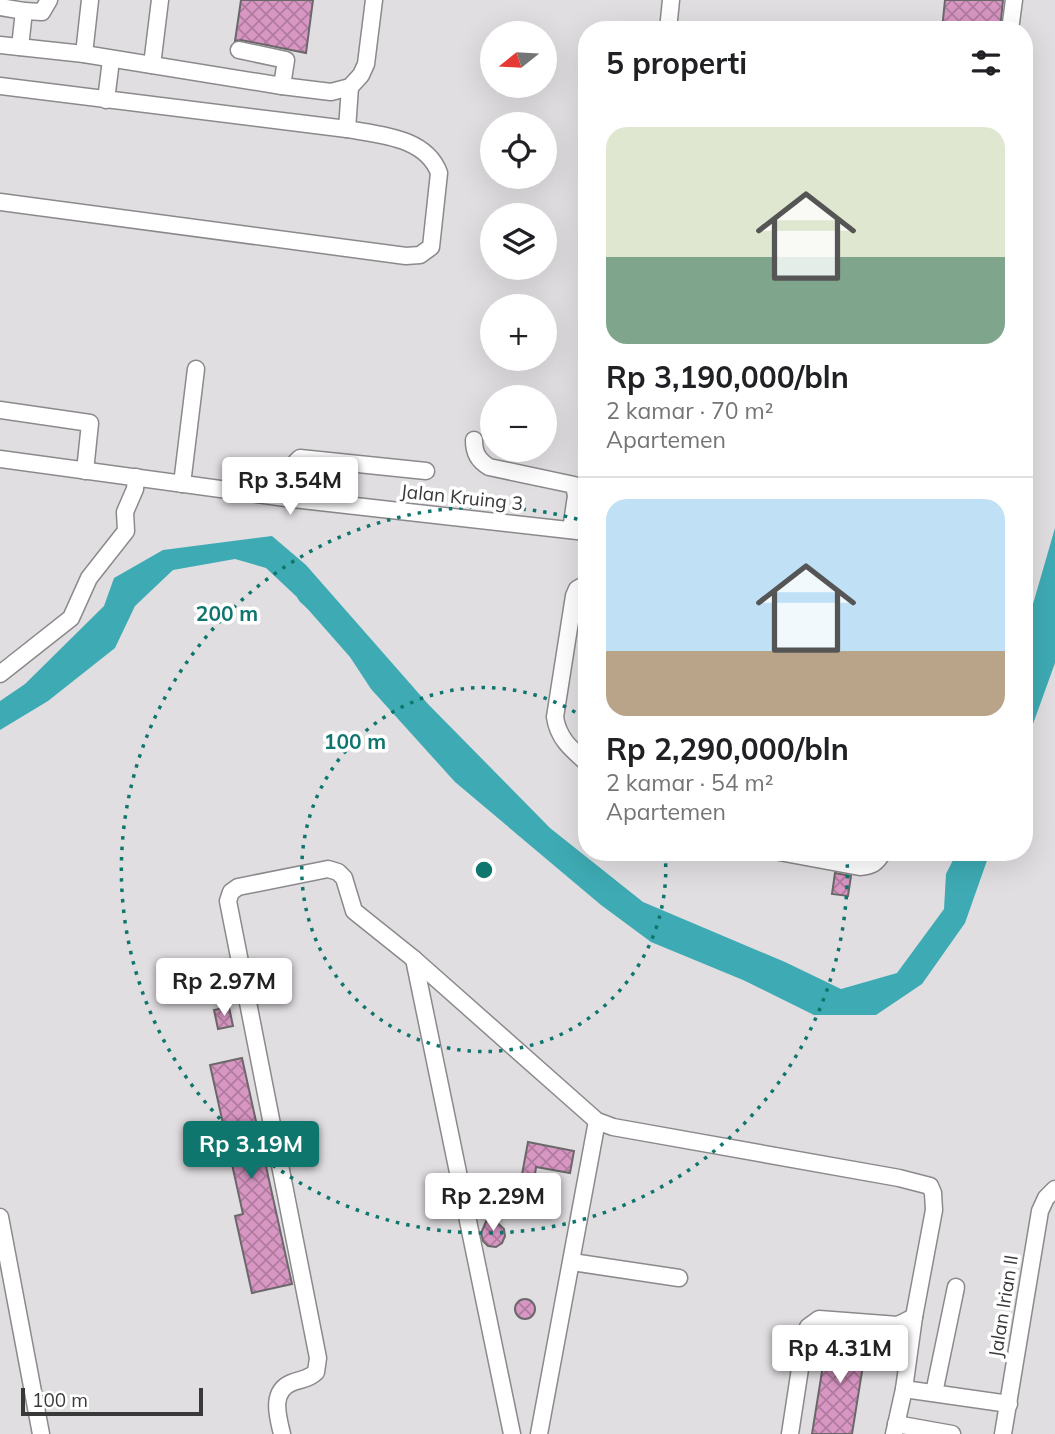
<!DOCTYPE html>
<html lang="id">
<meta charset="utf-8">
<style>
:root{--surface:#fff;--page:#f6f6f6;--text:#202124;--muted:#757577;--line:#e0e0e0;--accent:#0f766e}
body{margin:0;font-family:Mulish,sans-serif;background:var(--page);color:var(--text);height:100vh;display:flex;flex-direction:column;font-size:26px;white-space:nowrap}
*{box-sizing:border-box;margin:0}
p{font-size:23px;color:var(--muted)}
.icon{flex:none;width:38px;height:38px;fill:none;stroke:currentColor;stroke-width:2;stroke-linecap:round;stroke-linejoin:round}
.map{position:relative;flex:1;overflow:hidden}
.side{position:absolute;left:578px;top:21px;width:455px;height:840px;display:flex;flex-direction:column;background:var(--surface);border-radius:28px;box-shadow:0 7px 28px #0002}
.side>*{flex:none}
.needle{width:46px;rotate:252deg}
.controls{position:absolute;left:480px;top:21px;display:grid;gap:14px}
.controls a{display:grid;place-items:center;width:77px;height:77px;border-radius:50%;background:var(--surface);box-shadow:0 7px 28px #0002;font-size:35px}
.scale{position:absolute;left:21px;bottom:18px;width:182px;box-sizing:border-box;padding-left:7px;border:4px solid #3a393a;border-top:0;font-size:19px;line-height:24px;white-space:nowrap;color:#3a393a;-webkit-text-stroke:5px #fff;paint-order:stroke}
.price{position:absolute;translate:-50% -60px;padding:0 16px;border-radius:7px;background:#fff;color:#222;font-size:23px;line-height:46px;filter:drop-shadow(0 2px 4px #0008)}
.price::after{content:'';position:absolute;left:50%;top:42px;width:21px;height:16px;margin-left:-10px;background:inherit;clip-path:polygon(0 0,100% 0,50% 100%)}
.price.current{background:var(--accent);color:#fff}
ul{padding:0;list-style:none}
li{display:grid;align-content:center;gap:14px;height:371px;padding:0 28px}
li+li{border-top:2px solid var(--line)}
li span{display:grid;place-items:center;height:217px;border-radius:21px;color:#555}
li>.icon{margin-inline-start:auto}
span .icon{width:126px;height:126px;fill:#fffc;stroke-width:1}
li b{font-size:30px}
h2{display:flex;justify-content:space-between;align-items:center;height:84px;padding:0 28px;font-size:30px}
.map>svg:first-child{display:block}
.water{fill:#3eabb4}
.lines{fill:none;stroke-linecap:round;stroke-linejoin:round}
.river{stroke:#3eabb4;stroke-width:21}
.building{fill:url(#building-cross-hatch);stroke:#6b686a;stroke-width:2}
.minor-casing{stroke:#8c898c;stroke-width:19}
.minor{stroke:#fff;stroke-width:16}
.ring{fill:none;stroke:#0f766e;stroke-width:3.5;stroke-dasharray:3.5 7}
.labels{text-anchor:middle;dominant-baseline:central;stroke-width:7;stroke-linejoin:round;paint-order:stroke}
.street-label{font-size:19px;fill:#3a393a;stroke:#fff}
.centre{fill:#0f766e;stroke:#fff;stroke-width:3.5}
.ring-label{font-size:21px;text-anchor:middle;font-weight:bold;fill:#0f766e;stroke:#fff;stroke-width:7;stroke-linejoin:round;paint-order:stroke}
</style>
<div class="map">
<svg width="1055" height="1434" viewBox="0 0 1055 1434">
<defs>
<pattern id="building-cross-hatch" width="8" height="8" patternUnits="userSpaceOnUse" patternTransform="scale(1.75)"><rect width="8" height="8" fill="#d896c3"/><path d="M0 0l8 8M0 8l8-8" fill="none" stroke="#b07b9f"/></pattern>
</defs>
<rect width="100%" height="100%" fill="#e1dee1"/>
<!-- water -->
<g class="water">
<path d="M1055,528V663L1024,749V635Z"/>
<path d="M272,536L306,565L428,704L550,828L643,902L785,962L841,989L897,973L944,909L946,874L957,852H990L965,923L922,984L876,1015H814L743,980L651,942L601,905L455,782L371,689L350,657L298,598L266,568L235,559L173,570L135,606L115,648L48,701L0,730V701L25,684L104,606L114,578L163,550Z"/>
</g>
<g class="lines">
<!-- river -->
<path class="river" d="M307,594L329,614L444,752"/>
</g>
<!-- building -->
<g class="building">
<path d="M241,0H313L306,53L241,40L235,41Z"/>
<path d="M945,0H1003L1000,30H942Z"/>
<path d="M835,873L851,876L848,896L832,894Z"/>
<path d="M229,1007L233,1026L218,1029L214,1010Z"/>
<path d="M242,1058L292,1284L252,1293L235,1216L243,1214L210,1065Z"/>
<path d="M528,1142L574,1151L570,1173L536,1167L534,1182L521,1180Z"/>
<path d="M489,1190L493,1209L477,1212L473,1193Z"/>
<path d="M489,1215L504,1229L505,1236L502,1243L496,1247L488,1246L483,1241L481,1233Z"/>
<circle cx="525" cy="1309" r="10"/>
<path d="M828,1334L867,1340L852,1434H812Z"/>
</g>
<g class="lines">
<!-- minor casing -->
<g class="minor-casing">
<g id="minor">
<path d="M0,7L24,11L20,47"/>
<path d="M24,11L42,12L49,0"/>
<path d="M668,30L671,0"/>
<path d="M1010,30L1014,0"/>
<path d="M0,45L84,54L282,86L331,92L350,87L361,75L366,64L374,0"/>
<path d="M239,50L286,60L282,86"/>
<path d="M84,54L90,0"/>
<path d="M152,65L160,0"/>
<path d="M0,86L347,129C379,135 426,137 439,173L431,247L420,255L406,256L0,202"/>
<path d="M106,100L111,60"/>
<path d="M347,129L350,87"/>
<path d="M0,410L90,423L85,471"/>
<path d="M474,440C474,453 478,460 489,467L574,485L576,496L571,530"/>
<path d="M0,459L293,499L586,532"/>
<path d="M182,484L196,369"/>
<path d="M293,499L296,462L300,458L426,471"/>
<path d="M586,584L577,589L574,596L555,717C558,738 571,749 586,762"/>
<path d="M0,674L71,618L89,578L126,531L125,512L135,489L136,477"/>
<path d="M779,852L860,867C872,866 877,863 883,852"/>
<path d="M414,959L512,1434"/>
<path d="M0,1217L41,1434"/>
<path d="M572,1262L679,1278"/>
<path d="M904,1389L1009,1404"/>
<path d="M934,1393L956,1287"/>
<path d="M896,1424L952,1434"/>
<path d="M282,1434C278,1417 270,1392 291,1383C300,1379 308,1380 316,1372L318,1358L228,901L231,892L238,887L328,869L338,872L344,878L354,911L414,959L597,1121L613,1127L899,1178L930,1186L933,1193L934,1210L914,1317L904,1389L894,1434"/>
<path d="M539,1434L597,1121"/>
<path d="M790,1434L805,1336L808,1327L819,1319L898,1325L914,1317"/>
<path d="M1003,1434L1040,1211L1046,1198L1055,1189"/>
</g>
</g>
<!-- minor -->
<use href="#minor" class="minor"/>
</g>
<!-- distance rings -->
<g class="ring">
<path d="M665 853A182 182 0 1 1 586 719"/>
<path d="M847 854A363 363 0 1 1 584 521"/>
</g>
<g class="labels">
<!-- street labels -->
<g class="street-label">
<text transform="translate(462 497) rotate(6)">Jalan Kruing 3</text>
<text transform="translate(1003 1306) rotate(-81)">Jalan Irian II</text>
</g>
</g>
<circle cx="484" cy="870" r="10" class="centre"/>
<g class="ring-label">
<text x="227" y="621">200 m</text>
<text x="355" y="749">100 m</text>
</g>
</svg>
<div class="controls">
<a><svg class="needle" viewBox="-14 -14 28 28"><path d="M0-13l5 13h-10z" fill="#e53935"/><path d="M0 13l5-13h-10z" fill="#757577"/></svg></a>
<a><svg class="icon" aria-label="locate" viewBox="0 0 24 24"><circle cx="12" cy="12" r="6"/><path d="M12 2v4M12 18v4M2 12h4M18 12h4"/></svg></a>
<a><svg class="icon" aria-label="layers" viewBox="0 0 24 24"><path d="M12 4l9 5-9 5-9-5zM3 14l9 5 9-5"/></svg></a>
<a>+</a>
<a>−</a>
</div>
<div class="scale">100 m</div>
<b class="price" style="left:290px;top:517px">Rp 3.54M</b>
<b class="price" style="left:224px;top:1018px">Rp 2.97M</b>
<b class="price current" style="left:251px;top:1181px">Rp 3.19M</b>
<b class="price" style="left:493px;top:1233px">Rp 2.29M</b>
<b class="price" style="left:840px;top:1385px">Rp 4.31M</b>
<section class="side">
<h2>5 properti<svg class="icon" aria-label="filters" viewBox="0 0 24 24"><path d="M4 7h16M4 17h16"/><circle cx="9" cy="7" r="2"/><circle cx="15" cy="17" r="2"/></svg></h2>
<ul>
<li><span style="background:linear-gradient(#dfe7d0 60%,#7fa58c 0)"><svg class="icon" aria-label="home" viewBox="0 0 24 24"><path d="M3 11l9-7 9 7M6 9v11h12V9"/></svg></span><div><b>Rp 3,190,000/bln</b><p>2 kamar · 70 m²</p><p>Apartemen</p></div></li>
<li><span style="background:linear-gradient(#bfe0f5 70%,#b9a48a 0)"><svg class="icon" aria-label="home" viewBox="0 0 24 24"><path d="M3 11l9-7 9 7M6 9v11h12V9"/></svg></span><div><b>Rp 2,290,000/bln</b><p>2 kamar · 54 m²</p><p>Apartemen</p></div></li>
</ul>
</section>
</div>
